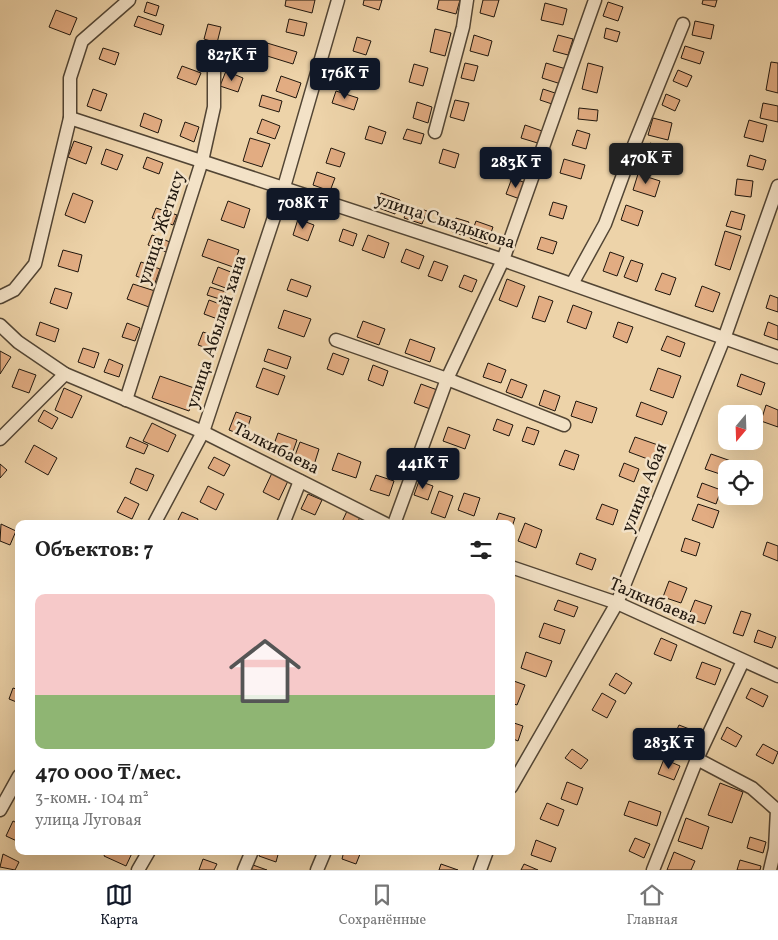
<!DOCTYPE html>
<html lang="ru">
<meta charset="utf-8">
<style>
:root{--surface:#fff;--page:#f2f2f2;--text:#222;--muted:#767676;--line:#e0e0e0;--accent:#111827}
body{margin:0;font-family:Vollkorn,serif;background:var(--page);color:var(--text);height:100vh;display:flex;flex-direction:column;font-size:19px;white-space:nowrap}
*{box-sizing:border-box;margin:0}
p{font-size:16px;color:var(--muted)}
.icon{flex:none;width:28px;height:28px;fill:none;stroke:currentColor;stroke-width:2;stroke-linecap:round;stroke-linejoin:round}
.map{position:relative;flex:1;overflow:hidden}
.drawer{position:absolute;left:15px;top:520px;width:500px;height:335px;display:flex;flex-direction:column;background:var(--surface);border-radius:10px;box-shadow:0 5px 20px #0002}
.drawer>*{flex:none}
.needle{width:32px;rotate:199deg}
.controls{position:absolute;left:718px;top:405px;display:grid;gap:10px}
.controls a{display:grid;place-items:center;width:45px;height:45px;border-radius:10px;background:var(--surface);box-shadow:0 5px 20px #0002;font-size:25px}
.price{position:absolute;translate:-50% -42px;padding:0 11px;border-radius:5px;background:var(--accent);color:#fff;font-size:16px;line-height:32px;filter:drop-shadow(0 1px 2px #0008)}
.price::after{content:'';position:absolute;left:50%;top:30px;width:15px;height:11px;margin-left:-8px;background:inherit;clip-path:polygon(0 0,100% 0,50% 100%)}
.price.selected{background:#222;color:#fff}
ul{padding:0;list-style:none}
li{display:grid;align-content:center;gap:10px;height:265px;padding:0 20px}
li+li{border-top:1px solid var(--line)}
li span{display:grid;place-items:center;height:155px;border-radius:10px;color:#555}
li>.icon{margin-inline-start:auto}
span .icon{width:90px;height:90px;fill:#fffc;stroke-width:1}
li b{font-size:21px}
h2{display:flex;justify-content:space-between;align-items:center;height:60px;padding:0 20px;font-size:21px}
.tab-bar{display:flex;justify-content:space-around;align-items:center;height:70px;border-top:1px solid var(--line);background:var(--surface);font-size:14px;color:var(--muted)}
.tab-bar a{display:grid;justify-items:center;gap:2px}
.tab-bar .selected{color:var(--accent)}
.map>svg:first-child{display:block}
.building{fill:#e2ac82;stroke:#1f160d}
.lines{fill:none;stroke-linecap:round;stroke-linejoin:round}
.minor-casing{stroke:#524534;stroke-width:15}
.minor{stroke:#f3e2c7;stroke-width:12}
.labels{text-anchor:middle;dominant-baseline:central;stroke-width:5;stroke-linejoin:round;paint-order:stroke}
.street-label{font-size:18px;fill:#1f160d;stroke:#f3e2c7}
</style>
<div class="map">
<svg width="778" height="870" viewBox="0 0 778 870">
<rect width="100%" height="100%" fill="#edd3a9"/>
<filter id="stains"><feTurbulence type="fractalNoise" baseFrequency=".004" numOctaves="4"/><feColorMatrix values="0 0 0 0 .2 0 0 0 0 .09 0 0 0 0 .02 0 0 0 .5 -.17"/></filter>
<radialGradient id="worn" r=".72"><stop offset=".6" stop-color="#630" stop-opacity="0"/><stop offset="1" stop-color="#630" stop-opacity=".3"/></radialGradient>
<!-- building -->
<g class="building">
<path d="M286,0H315L312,13L285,6Z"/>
<path d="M364,0H382L379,10L363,5Z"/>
<path d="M439,0H460L456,14L437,9Z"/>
<path d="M483,0H499L494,17L480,13Z"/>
<path d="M703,0H717L715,7L702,4Z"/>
<path d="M147,2L159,6L156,16L144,12Z"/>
<path d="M608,2L623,7L618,21L603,16Z"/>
<path d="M545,3L567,9L563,25L541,20Z"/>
<path d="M56,10L77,18L70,35L49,27Z"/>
<path d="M138,16L164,25L161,35L134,26Z"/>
<path d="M289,19L307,23L304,36L286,32Z"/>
<path d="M695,21L714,25L711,39L692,35Z"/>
<path d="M208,24L221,27L217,43L204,39Z"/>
<path d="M606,28L620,32L617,42L604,38Z"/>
<path d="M435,29L451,33L445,56L430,52Z"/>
<path d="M474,35L492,41L488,56L470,51Z"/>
<path d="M558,35L573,39L568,55L553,51Z"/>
<path d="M357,37L371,41L366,55L353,51Z"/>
<path d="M267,43L297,52L293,64L264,55Z"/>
<path d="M685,46L704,52L700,64L681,58Z"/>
<path d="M103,48L119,53L115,65L99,59Z"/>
<path d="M771,62L778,63V93L766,90Z"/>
<path d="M465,63L478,66L474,81L461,78Z"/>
<path d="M546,63L566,69L561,84L542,78Z"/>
<path d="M588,63L603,67L597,93L582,89Z"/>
<path d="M414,64L428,68L423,86L409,82Z"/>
<path d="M349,65L368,73L364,84L345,77Z"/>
<path d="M182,66L201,73L196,85L177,78Z"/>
<path d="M678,70L692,76L687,87L673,81Z"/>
<path d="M226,71L243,78L238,92L220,86Z"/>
<path d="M281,76L301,83L296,98L276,91Z"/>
<path d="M93,89L107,94L101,111L87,106Z"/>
<path d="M543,89L558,94L555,105L540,100Z"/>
<path d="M336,91L358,98L354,110L332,103Z"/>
<path d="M666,94L680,100L675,111L662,105Z"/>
<path d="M262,95L282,101L279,112L259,106Z"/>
<path d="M455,100L469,103L464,121L450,117Z"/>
<path d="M417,102L432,107L428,123L413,118Z"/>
<path d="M763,103L778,106V122L760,118Z"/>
<path d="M579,108L598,110L597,121L578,119Z"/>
<path d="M144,113L162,120L158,133L140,126Z"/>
<path d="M653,118L672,123L668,140L648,135Z"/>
<path d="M262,119L280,126L275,139L257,133Z"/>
<path d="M749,120L767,125L763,142L744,137Z"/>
<path d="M185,122L199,127L194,142L180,136Z"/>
<path d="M525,125L545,132L541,144L521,138Z"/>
<path d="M369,126L386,132L382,144L365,139Z"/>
<path d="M407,129L424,134L421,144L403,139Z"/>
<path d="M577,130L590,134L586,149L572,145Z"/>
<path d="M250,138L270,144L262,167L243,161Z"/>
<path d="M74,141L92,147L86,164L68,157Z"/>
<path d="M650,143L663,147L657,164L644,159Z"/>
<path d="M331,148L345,153L340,167L326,163Z"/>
<path d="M106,149L123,155L117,170L101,164Z"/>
<path d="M443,149L459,154L455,168L439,163Z"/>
<path d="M524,154L535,158L529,175L518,171Z"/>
<path d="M750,155L766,160L763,170L747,166Z"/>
<path d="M147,157L163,163L159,174L143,168Z"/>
<path d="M564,159L585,165L581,179L560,173Z"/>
<path d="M317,172L335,178L330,191L313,185Z"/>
<path d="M638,174L660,181L655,197L633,190Z"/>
<path d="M512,178L526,183L520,199L506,194Z"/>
<path d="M737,179L753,181L751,197L735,195Z"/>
<path d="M73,193L93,201L85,223L65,215Z"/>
<path d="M381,193L400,200L395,214L376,207Z"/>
<path d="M228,201L250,209L244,228L221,220Z"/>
<path d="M553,202L567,206L563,219L549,215Z"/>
<path d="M409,205L427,211L422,224L404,218Z"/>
<path d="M626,205L643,211L638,226L621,220Z"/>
<path d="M156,208L177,215L173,225L152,218Z"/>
<path d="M731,211L745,215L741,230L726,226Z"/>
<path d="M456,218L469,222L464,236L451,231Z"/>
<path d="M298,219L314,225L308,241L293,235Z"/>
<path d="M476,221L493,227L487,244L470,238Z"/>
<path d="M343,229L357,234L353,246L339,241Z"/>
<path d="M725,231L741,236L730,270L715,265Z"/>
<path d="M152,235L170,242L166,252L148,245Z"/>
<path d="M368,235L389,243L384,258L362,250Z"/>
<path d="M541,237L557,242L553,254L537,249Z"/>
<path d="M208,239L239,250L233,267L202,256Z"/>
<path d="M406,249L424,256L419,269L401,262Z"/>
<path d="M63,250L82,255L78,272L58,266Z"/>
<path d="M610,252L624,257L617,276L603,271Z"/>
<path d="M631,260L643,264L637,282L624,277Z"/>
<path d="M434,261L448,266L442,281L428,276Z"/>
<path d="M141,262L160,269L155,283L136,276Z"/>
<path d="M218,267L236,274L231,290L212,283Z"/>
<path d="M662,273L676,278L670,295L655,290Z"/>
<path d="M464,275L477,280L472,292L459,287Z"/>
<path d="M291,279L311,286L307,297L287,290Z"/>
<path d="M507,279L525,286L517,307L499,300Z"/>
<path d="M133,284L155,291L149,307L127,299Z"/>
<path d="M702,286L720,293L713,312L695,306Z"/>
<path d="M210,287L226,292L223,300L207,295Z"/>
<path d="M55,288L72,293L67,309L50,303Z"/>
<path d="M770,295L778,298V312L766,308Z"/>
<path d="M539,296L553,301L545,322L532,318Z"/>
<path d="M209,300L228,307L223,321L204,314Z"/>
<path d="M573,305L592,312L586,329L567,322Z"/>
<path d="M284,310L311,319L304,337L278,328Z"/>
<path d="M363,321L385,329L379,345L357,337Z"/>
<path d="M40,322L59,329L55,342L36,335Z"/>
<path d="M618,322L633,327L627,343L613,337Z"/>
<path d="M768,322L778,326V340L764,335Z"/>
<path d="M127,323L140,328L135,341L122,337Z"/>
<path d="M203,332L220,338L215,351L198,345Z"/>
<path d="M667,336L685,343L680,357L661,350Z"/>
<path d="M410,339L435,348L430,362L405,353Z"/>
<path d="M83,348L99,353L94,368L78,362Z"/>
<path d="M268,349L291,357L287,369L264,361Z"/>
<path d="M0,351L11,357L0,374Z"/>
<path d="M333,353L349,359L343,375L327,369Z"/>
<path d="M109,359L123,365L119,377L104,372Z"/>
<path d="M488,363L506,370L501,383L483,377Z"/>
<path d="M373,365L388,371L383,386L368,380Z"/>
<path d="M263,368L285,376L278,395L256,387Z"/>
<path d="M658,368L681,376L673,398L650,390Z"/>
<path d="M19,369L36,375L29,393L12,387Z"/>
<path d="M741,374L765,383L761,395L737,386Z"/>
<path d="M160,376L197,389L189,411L152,398Z"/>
<path d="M511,379L527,385L522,398L506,392Z"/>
<path d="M421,384L440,391L433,410L414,403Z"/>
<path d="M64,388L82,396L72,418L55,410Z"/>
<path d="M544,390L560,396L555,411L539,405Z"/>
<path d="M576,401L597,408L592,423L571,416Z"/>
<path d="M641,402L667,412L662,425L636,416Z"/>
<path d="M766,405L778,410V427L761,421Z"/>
<path d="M44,410L58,418L52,429L38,421Z"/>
<path d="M236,412L251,417L245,436L229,430Z"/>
<path d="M497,419L513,425L509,436L493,430Z"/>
<path d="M152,423L176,435L168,452L143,441Z"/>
<path d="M726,423V439L721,437Z"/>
<path d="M448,427L470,435L465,449L443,441Z"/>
<path d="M527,427L539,431L534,445L522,441Z"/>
<path d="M278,433L297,440L291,457L272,450Z"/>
<path d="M130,437L148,445L144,454L126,447Z"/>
<path d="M635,437L658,445L653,461L629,452Z"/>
<path d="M300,442L319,449L314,465L294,458Z"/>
<path d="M34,445L57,458L48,475L25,462Z"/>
<path d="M565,450L579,455L574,470L559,465Z"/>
<path d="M338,453L361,462L356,478L332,470Z"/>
<path d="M711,454L731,461L728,469H726V476L705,469Z"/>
<path d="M214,457L230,465L224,476L208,468Z"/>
<path d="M624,463L639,469L634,482L619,476Z"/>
<path d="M0,464L7,470L0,478Z"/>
<path d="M136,468L154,475L147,491L130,483Z"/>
<path d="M272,473L288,481L279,500L263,492Z"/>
<path d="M376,475L394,481L389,496L370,490Z"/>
<path d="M419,481L433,486L428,500L414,495Z"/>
<path d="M702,483L721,490L716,504L697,497Z"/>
<path d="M208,486L224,494L216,510L200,502Z"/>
<path d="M439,491L453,496L445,518L431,513Z"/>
<path d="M464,493L480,498L474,516L458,510Z"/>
<path d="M308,494L322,500L315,515L301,509Z"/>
<path d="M125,497L139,504L132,519L117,512Z"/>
<path d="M602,504L618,510L613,525L596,519Z"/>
<path d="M698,504L719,511L713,528L692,520Z"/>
<path d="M347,511L360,517L357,524H341Z"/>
<path d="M182,512L198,519L196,524H176Z"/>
<path d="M499,513L515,518L511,530V524H495Z"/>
<path d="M525,523L542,530L536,548L518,541Z"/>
<path d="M1,524L16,531L10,545L0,541Z"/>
<path d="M685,538L700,543L696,556L681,551Z"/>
<path d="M767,542L778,546V561L763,555Z"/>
<path d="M580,553L596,559L592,570L576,564Z"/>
<path d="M669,581L687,588L681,603L663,597Z"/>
<path d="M558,600L578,607L574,617L554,610Z"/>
<path d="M695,600L712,606L705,624L688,618Z"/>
<path d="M741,611L751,614L743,636L733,633Z"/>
<path d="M544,623L565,630L560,644L539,637Z"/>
<path d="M758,630L776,637L772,648L754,642Z"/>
<path d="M661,638L677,645L671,661L654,654Z"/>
<path d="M526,652L552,661L546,677L521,668Z"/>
<path d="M702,662L721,669L715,685L696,678Z"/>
<path d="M616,673L632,683L625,694L609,685Z"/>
<path d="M511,680L525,685L517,705L511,703Z"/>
<path d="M13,688L19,690V703L9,699Z"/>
<path d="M751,688L768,696L763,707L746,698Z"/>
<path d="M602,693L616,701L607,718L592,710Z"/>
<path d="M511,722L523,726L518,741L511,738Z"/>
<path d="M679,725L697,732L691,745L673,738Z"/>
<path d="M727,727L742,736L736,747L721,739Z"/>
<path d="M763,744L778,752L773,764L756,755Z"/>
<path d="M572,749L588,760L581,769L565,758Z"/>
<path d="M664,759L680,766L674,780L658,774Z"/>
<path d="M567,782L583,788L577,805L561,799Z"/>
<path d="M720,783L743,792L732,823L708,815Z"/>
<path d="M629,801L661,812L657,826L624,815Z"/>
<path d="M547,803L564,810L558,826L540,819Z"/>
<path d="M686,818L709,827L702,849L678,841Z"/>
<path d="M13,821L19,824V842L6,836Z"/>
<path d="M750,837L766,842L763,853L747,848Z"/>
<path d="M635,838L650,844L644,858L629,851Z"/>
<path d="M536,840L556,848L551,862L531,855Z"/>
<path d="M106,851H133L126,866L104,856Z"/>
<path d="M261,851H279L276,862L259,856Z"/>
<path d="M344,851L360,854L356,864L342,859Z"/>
<path d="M674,852L695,861L691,870H667Z"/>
<path d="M3,854L19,862L15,870L0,867Z"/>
<path d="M203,859L217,864L214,870H199Z"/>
<path d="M740,860L761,866L760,870H737Z"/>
<path d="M441,864L458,870H439Z"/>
<path d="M524,864L538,870H521Z"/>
<path d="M253,865L267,870H251Z"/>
</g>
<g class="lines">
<!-- minor casing -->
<g class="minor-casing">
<g id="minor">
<path d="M70,118L503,260L778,357"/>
<path d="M435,132L463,27L467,0"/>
<path d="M572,284L605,224L634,145L683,24"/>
<path d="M0,297L14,290L35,264L70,118V78L82,41L129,0"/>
<path d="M0,325L18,342L65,374L203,432L386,524"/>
<path d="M336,340L447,379L564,425"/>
<path d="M126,400L202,161L214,107V64"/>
<path d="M0,439L65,374"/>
<path d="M154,524L203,432L284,187L338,0"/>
<path d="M283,524L300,481"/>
<path d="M394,524L447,379L503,260L595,0"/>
<path d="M511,567L617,603L778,676"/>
<path d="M697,759L752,788L777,810L775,849L770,870"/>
<path d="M511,787L617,603L725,336L778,186"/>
<path d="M0,810L19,776"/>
<path d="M138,870L149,851"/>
<path d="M244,870L252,851"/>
<path d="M317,870L325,851"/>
<path d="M480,870L487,851"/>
<path d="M653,870L697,759L743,661"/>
</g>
</g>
<!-- minor -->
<use href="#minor" class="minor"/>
</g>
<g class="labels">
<!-- street labels -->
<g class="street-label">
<text transform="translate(445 222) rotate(18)">улица Сыздыкова</text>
<text transform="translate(162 228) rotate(-72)">улица Жетысу</text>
<text transform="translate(217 332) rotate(-72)">улица Абылай хана</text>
<text transform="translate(276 449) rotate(27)">Талкибаева</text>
<text transform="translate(645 488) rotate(-68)">улица Абая</text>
<text transform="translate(653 602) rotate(23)">Талкибаева</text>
</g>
</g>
<rect width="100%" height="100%" filter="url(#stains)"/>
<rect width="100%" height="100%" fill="url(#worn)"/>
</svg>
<div class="controls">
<a><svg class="needle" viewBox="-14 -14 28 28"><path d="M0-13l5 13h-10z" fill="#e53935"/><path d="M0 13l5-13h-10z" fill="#767676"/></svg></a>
<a><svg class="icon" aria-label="locate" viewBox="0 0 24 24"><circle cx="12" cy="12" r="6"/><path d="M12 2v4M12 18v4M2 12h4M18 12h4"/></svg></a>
</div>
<b class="price" style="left:232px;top:82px">827K ₸</b>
<b class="price" style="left:345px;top:100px">176K ₸</b>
<b class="price selected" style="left:646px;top:185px">470K ₸</b>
<b class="price" style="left:516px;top:189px">283K ₸</b>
<b class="price" style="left:303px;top:230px">708K ₸</b>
<b class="price" style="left:423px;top:490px">441K ₸</b>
<b class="price" style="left:669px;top:770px">283K ₸</b>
<section class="drawer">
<h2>Объектов: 7<svg class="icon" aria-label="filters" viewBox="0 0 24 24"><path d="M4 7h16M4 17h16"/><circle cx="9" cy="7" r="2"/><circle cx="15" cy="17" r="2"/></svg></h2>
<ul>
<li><span style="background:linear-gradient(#f6c9c9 65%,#8fb573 0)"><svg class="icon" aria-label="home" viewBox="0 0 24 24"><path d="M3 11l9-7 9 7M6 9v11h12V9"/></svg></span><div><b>470 000 ₸/мес.</b><p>3-комн. · 104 m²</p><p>улица Луговая</p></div></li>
</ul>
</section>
</div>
<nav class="tab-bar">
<a class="selected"><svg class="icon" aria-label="map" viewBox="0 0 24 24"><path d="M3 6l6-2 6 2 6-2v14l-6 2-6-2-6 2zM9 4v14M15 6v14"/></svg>Карта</a>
<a><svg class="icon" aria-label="saved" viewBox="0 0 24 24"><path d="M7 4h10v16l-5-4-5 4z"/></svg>Сохранённые</a>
<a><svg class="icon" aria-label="home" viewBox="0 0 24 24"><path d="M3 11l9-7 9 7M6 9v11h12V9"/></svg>Главная</a>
</nav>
